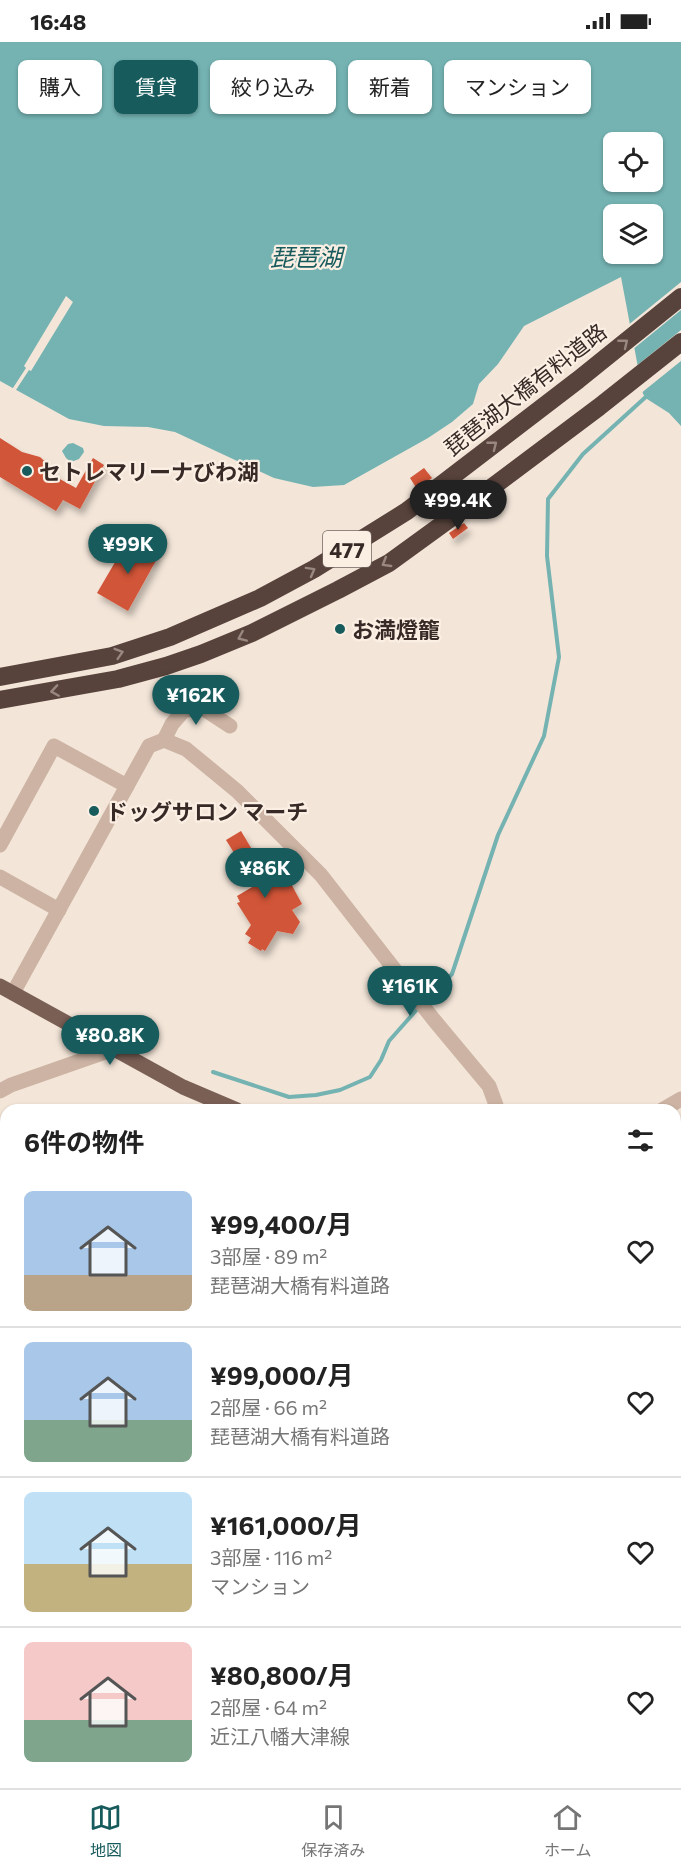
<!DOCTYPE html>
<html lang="ja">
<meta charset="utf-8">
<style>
:root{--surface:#fff;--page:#f6f6f6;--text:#222;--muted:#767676;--line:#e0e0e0;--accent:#175b5c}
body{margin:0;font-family:Commissioner,"Noto Sans JP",sans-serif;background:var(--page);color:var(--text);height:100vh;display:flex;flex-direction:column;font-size:22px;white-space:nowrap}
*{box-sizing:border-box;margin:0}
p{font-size:20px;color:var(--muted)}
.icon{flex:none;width:33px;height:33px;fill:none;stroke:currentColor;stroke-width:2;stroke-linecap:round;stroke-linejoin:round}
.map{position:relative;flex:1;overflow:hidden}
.sheet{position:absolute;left:0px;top:1062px;width:681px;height:684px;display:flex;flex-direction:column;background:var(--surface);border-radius:18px 18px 0 0;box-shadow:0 2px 4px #0004}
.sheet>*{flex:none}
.guide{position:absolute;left:18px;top:18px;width:645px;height:54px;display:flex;gap:12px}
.fabs{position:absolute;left:603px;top:90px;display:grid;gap:12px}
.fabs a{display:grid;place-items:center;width:60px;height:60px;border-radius:9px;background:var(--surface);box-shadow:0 2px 4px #0004;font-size:30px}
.price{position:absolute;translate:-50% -51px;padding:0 14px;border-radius:21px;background:var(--accent);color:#fff;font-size:20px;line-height:39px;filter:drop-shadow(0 2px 3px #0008)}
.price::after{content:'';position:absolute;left:50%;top:36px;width:18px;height:14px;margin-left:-9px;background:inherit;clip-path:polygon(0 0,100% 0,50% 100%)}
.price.on{background:#222;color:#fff}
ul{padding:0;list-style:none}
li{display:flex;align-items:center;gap:18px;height:150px;padding:0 24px}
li+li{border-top:2px solid var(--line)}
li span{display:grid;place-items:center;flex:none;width:168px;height:120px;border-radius:9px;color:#555}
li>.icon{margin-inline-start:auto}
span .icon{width:72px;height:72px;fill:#fffc;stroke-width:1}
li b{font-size:26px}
h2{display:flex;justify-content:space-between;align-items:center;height:72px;padding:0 24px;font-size:26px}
.chip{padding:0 21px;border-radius:9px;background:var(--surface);box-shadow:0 2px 4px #0004;font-size:21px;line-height:54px}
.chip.on{background:var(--accent);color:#fff}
.status{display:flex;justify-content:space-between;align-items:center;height:42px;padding:0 30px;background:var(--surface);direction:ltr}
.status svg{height:16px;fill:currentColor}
.menu{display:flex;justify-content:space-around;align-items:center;height:84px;border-top:2px solid var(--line);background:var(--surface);font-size:16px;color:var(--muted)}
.menu a{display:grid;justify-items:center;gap:3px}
.menu .on{color:var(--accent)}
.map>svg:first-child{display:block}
.water{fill:#74b3b2;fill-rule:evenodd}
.pier{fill:#f3e5d8}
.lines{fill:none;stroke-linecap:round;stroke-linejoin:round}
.stream{stroke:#74b3b2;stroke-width:4}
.building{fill:#d15438;filter:url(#shadow)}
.minor{stroke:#ccb3a3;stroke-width:15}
.major{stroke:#7a5f55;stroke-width:15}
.highway{stroke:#58433c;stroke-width:18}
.oneway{stroke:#99887f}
.poi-dot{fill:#175b5c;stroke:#fbefe4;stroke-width:2}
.labels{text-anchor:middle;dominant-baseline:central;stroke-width:4.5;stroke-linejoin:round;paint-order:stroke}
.shield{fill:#fbefe4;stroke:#72655f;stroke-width:1.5}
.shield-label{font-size:21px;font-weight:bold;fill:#372a26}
.street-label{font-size:22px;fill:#372a26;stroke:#fbefe4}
.poi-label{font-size:22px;font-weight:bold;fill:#372a26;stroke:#fbefe4;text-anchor:start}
.water-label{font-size:24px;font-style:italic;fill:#175b5c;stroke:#fbefe4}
</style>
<div class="status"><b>16:48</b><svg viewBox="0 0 49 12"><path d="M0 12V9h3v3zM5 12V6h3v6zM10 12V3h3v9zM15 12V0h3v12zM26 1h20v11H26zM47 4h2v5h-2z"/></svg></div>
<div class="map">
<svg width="681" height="1746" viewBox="0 0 681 1746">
<defs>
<filter id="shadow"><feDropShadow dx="3.5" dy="6" stdDeviation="3" flood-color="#0004"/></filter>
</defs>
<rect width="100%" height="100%" fill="#f3e5d8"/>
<!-- water -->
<g class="water">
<path d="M0,0H681V384L669,371L647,357L643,352L621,235L524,284L498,322L479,342L473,362L452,380L428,396L344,443L313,445L274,436L175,390L148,385L104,384L69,377L0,339ZM614,100H652V140H614ZM614,172H652V212H614Z"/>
<path d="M73,401L83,406L84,410L79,417L71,420L66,416L62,409L68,402Z"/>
<path d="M0,1310L6,1313V1390L0,1388Z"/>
<path d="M675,1688L681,1691V1746H598L588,1740H675Z"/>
</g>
<!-- pier -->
<g class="pier">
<path d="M681,240V268L632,308L627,284Z"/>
<path d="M66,254L73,260L31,329L29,328L14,351L11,349L26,326L24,324Z"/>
<path d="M681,288V319L640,352L635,325Z"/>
</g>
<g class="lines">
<!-- stream -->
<g class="stream">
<path d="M425,959L452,932L498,793L544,694L559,615L547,514L548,457L583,412L649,352"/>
<path d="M213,1030L289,1055L316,1053L340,1048L370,1035L381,1018L389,999L420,964"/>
<path d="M0,1715L6,1730"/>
<path d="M10,1740L12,1746"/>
</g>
</g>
<!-- building -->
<g class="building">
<path d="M0,396L22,410L40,415L50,424L58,436L76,446L93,416L104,423L80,467L63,458L56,469L0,435Z"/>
<path d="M424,426L432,436L417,447L410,436Z"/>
<path d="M445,454L451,462L436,473L430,465Z"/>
<path d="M464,481L468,486L453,497L449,491Z"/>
<path d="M128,498L158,515L128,569L97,551Z"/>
<path d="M241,789L266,831L277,825L286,840L289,838L302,862L292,868L300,880L293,892L277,889L265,909L262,907L261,909L248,901L251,896L245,892L251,883L237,861L240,860L237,854L259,841L246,820L241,822L226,798Z"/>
</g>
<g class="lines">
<!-- minor -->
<g class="minor">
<path d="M164,698L172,682L184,668L204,667L230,684"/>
<path d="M0,803L54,704L127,744"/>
<path d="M0,835L59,868"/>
<path d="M13,951L149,704L164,698L186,707L237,749L321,833L434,978L489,1044L496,1063L495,1068"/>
<path d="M0,1049L11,1043L114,1007"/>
<path d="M662,1068L681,1057"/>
<path d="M0,1264H6"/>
<path d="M675,1657L681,1660"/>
<path d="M0,1658L6,1657"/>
<path d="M328,1740L336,1746"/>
</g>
<!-- major -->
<g class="major">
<path d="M0,944L183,1045L237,1068"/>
<path d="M675,1340L681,1354"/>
</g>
<!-- highway -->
<g class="highway">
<path d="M0,635L112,614L170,595L260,556L314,527L407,469L578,338L681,255"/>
<path d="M0,658L118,637L166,624L201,612L252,591L338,548L389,521L451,476L599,365L681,300"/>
</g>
</g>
<!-- one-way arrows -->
<defs><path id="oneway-chevron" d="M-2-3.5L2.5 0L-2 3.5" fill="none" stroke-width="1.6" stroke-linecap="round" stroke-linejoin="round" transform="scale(1.5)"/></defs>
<g class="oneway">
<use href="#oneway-chevron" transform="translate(624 301) rotate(-39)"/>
<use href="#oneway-chevron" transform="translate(493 403) rotate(-38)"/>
<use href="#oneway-chevron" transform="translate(386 521) rotate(149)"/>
<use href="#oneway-chevron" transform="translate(311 529) rotate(-29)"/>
<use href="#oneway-chevron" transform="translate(242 595) rotate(157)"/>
<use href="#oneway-chevron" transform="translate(119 611) rotate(-17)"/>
<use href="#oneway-chevron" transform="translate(55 649) rotate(171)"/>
</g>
<!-- markers -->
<g class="poi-dot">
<circle cx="27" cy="429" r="6"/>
<circle cx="340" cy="587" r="6"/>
<circle cx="94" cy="769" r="6"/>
</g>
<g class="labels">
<!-- shield labels -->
<rect class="shield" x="323" y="489" width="48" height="36" rx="4.5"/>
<g class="shield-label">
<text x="347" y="507">477</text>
</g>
<!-- street labels -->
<g class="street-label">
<text transform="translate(525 347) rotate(-38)">琵琶湖大橋有料道路</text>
</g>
<!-- poi labels -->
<g class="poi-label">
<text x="39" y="429">セトレマリーナびわ湖</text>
<text x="352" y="587">お満燈籠</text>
<text x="106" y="769">ドッグサロン マーチ</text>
</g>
<!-- water labels -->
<g class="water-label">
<text x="306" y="214">琵琶湖</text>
</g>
</g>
</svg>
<div class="fabs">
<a><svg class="icon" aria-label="locate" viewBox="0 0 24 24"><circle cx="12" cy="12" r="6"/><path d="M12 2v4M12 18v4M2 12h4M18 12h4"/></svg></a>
<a><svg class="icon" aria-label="layers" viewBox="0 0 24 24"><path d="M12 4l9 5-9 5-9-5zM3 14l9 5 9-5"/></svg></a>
</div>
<b class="price on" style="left:458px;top:489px">¥99.4K</b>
<b class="price" style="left:128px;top:533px">¥99K</b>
<b class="price" style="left:196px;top:684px">¥162K</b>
<b class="price" style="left:265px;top:857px">¥86K</b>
<b class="price" style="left:410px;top:975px">¥161K</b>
<b class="price" style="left:110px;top:1024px">¥80.8K</b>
<div class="guide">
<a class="chip">購入</a>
<a class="chip on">賃貸</a>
<a class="chip">絞り込み</a>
<a class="chip">新着</a>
<a class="chip">マンション</a>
</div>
<section class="sheet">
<h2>6件の物件<svg class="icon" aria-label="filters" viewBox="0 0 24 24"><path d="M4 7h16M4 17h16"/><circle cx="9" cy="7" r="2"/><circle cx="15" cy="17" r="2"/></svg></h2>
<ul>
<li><span style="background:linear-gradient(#a9c7e8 70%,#b9a48a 0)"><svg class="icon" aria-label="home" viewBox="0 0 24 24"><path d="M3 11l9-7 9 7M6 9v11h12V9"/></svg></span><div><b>¥99,400/月</b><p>3部屋 · 89 m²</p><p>琵琶湖大橋有料道路</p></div><svg class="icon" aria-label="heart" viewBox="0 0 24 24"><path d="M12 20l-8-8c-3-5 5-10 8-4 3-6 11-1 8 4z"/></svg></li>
<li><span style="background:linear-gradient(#a9c7e8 65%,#7fa58c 0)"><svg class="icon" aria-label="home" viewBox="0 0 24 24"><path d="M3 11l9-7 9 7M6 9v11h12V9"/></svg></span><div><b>¥99,000/月</b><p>2部屋 · 66 m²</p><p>琵琶湖大橋有料道路</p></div><svg class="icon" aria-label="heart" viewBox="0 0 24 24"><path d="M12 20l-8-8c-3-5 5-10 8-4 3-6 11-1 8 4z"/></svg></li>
<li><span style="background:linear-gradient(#bfe0f5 60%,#c2b280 0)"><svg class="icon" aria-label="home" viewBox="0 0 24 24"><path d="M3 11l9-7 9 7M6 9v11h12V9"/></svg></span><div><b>¥161,000/月</b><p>3部屋 · 116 m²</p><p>マンション</p></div><svg class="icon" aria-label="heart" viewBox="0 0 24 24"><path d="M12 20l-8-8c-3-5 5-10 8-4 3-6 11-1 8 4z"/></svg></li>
<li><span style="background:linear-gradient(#f6c9c9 65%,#7fa58c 0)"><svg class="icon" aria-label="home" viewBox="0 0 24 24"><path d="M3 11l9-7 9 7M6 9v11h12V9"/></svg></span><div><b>¥80,800/月</b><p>2部屋 · 64 m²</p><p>近江八幡大津線</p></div><svg class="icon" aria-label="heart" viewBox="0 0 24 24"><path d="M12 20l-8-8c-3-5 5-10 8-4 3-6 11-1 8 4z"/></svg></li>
</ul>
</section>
</div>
<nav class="menu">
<a class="on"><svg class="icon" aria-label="map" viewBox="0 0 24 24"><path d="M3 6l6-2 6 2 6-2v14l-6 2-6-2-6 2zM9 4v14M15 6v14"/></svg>地図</a>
<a><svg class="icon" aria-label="saved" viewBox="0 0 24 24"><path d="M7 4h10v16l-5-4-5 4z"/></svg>保存済み</a>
<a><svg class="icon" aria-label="home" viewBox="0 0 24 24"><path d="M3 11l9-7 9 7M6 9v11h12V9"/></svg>ホーム</a>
</nav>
